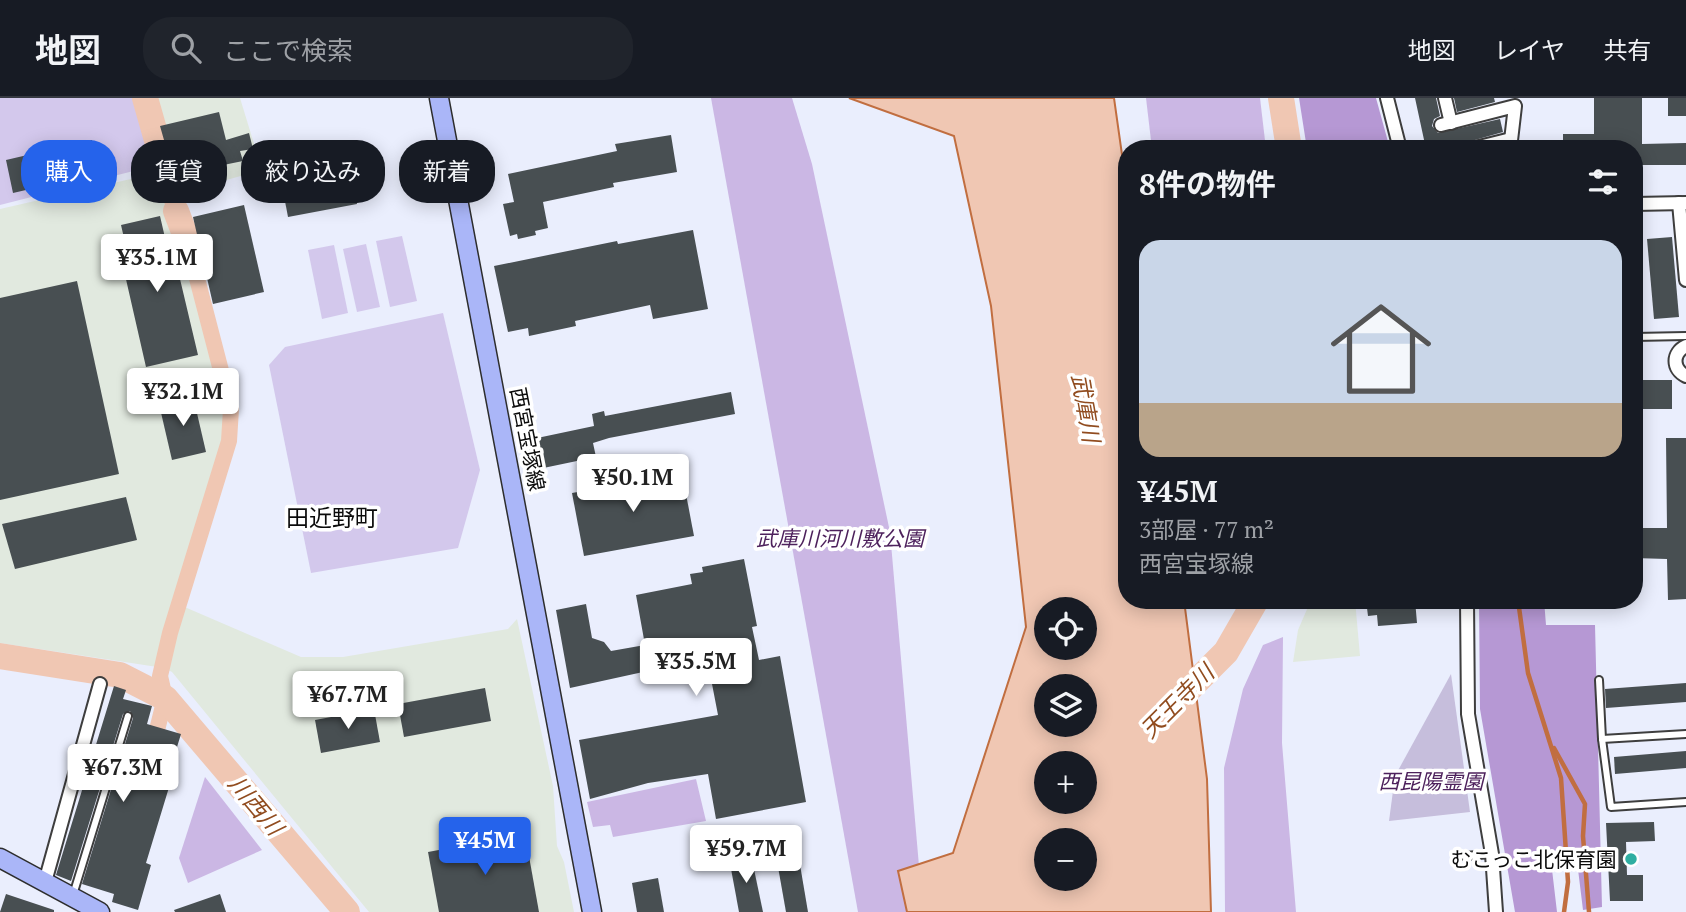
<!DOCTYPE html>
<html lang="ja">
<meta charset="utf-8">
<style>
:root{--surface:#171b24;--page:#20242c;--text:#f1f3f6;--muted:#9ea1a6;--line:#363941;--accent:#2563eb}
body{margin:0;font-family:"PT Serif","Noto Sans JP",serif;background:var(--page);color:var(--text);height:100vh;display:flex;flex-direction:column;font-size:26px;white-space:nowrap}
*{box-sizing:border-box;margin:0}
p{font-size:23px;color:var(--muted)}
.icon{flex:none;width:38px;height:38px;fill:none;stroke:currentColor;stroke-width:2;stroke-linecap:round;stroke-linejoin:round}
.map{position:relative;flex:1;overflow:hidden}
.drawer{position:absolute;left:1118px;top:42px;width:525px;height:469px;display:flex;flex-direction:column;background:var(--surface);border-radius:28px;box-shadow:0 4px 18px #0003}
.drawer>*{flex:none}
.guide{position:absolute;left:21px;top:42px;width:665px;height:63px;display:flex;gap:14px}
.controls{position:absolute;left:1034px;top:499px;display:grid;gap:14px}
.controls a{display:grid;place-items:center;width:63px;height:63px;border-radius:50%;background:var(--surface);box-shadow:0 4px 18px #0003;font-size:35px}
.price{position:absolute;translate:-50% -60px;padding:0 16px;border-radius:7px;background:#fff;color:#222;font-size:23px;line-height:46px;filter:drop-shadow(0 2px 4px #0008)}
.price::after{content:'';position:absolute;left:50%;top:42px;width:21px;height:16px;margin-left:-10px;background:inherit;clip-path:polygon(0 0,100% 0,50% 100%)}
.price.active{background:var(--accent);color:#fff}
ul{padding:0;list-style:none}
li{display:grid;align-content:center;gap:14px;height:371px;padding:0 21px}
li span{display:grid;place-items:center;height:217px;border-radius:21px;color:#555}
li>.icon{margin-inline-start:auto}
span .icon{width:126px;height:126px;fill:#fffc;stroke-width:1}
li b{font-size:30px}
h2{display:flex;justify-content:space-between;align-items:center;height:84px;padding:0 21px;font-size:30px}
.tag{padding:0 24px;border-radius:28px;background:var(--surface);box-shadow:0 4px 18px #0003;font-size:24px;line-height:63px}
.tag.active{background:var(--accent);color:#fff}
header{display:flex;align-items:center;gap:42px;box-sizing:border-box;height:98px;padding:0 35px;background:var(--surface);border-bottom:2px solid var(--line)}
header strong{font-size:33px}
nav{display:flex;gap:38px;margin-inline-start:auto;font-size:24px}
.search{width:490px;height:63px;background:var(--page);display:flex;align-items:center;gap:18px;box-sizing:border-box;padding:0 24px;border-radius:28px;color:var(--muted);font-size:26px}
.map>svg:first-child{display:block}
.industrial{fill:#e1e9df}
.green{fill:#cbb7e4}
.forest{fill:#b698d4}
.cemetery{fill:#c6bedc}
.pitch{fill:#d3c8ec}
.water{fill:#f0c7b3;stroke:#c16e40;stroke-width:2;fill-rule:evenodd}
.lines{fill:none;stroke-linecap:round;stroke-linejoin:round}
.stream{stroke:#c16e40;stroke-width:4.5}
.canal{stroke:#f0c7b3;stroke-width:16}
.river{stroke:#f0c7b3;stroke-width:26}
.building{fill:#484f52}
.lane-casing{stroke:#3e3e3e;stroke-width:10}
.street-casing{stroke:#3e3e3e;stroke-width:16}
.secondary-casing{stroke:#2d2d2d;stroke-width:21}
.lane{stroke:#fff;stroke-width:6}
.street{stroke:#fff;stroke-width:12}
.secondary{stroke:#aab6f8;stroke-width:18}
.poi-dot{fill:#2faea2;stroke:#fff;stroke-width:2.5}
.labels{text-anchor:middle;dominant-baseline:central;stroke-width:7;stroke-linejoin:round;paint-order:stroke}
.street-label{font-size:21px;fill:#0b0b0b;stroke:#fff}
.park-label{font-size:21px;font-style:italic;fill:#4d215c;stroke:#fff}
.poi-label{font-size:21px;fill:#0b0b0b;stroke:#fff;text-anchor:end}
.water-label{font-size:23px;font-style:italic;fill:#914c1f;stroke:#fff}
.neighbourhood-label{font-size:23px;fill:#0b0b0b;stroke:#fff}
</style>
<header>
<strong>地図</strong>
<div class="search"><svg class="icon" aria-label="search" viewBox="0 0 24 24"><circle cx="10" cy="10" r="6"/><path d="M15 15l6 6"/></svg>ここで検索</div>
<nav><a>地図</a><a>レイヤ</a><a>共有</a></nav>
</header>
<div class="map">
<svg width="1686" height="814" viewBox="0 0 1686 814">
<rect width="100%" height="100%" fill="#eaeefd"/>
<!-- industrial -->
<g class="industrial">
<path d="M148,0H240L262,72L176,96Z"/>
<path d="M157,75L174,114L228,329L173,504L301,559H343L508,531L517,521L553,688L557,748L564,764L574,814H369L172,574L164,570L0,545V111Z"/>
<path d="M1311,502H1355L1360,558L1293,564L1298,532Z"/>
</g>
<!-- green -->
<g class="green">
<path d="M711,0H792L812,66L890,434L923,814H858Z"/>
<path d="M1146,0H1260L1266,51H1152Z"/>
<path d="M1283,539L1282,645L1296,814H1225L1224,670L1243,591L1263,547Z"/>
<path d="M205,679L262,752L188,785L179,760Z"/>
<path d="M696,681L706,723L613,739L610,727L593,729L587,704Z"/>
</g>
<!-- forest -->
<g class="forest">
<path d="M1299,0H1376L1390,51H1307Z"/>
<path d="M1479,502H1544L1546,527H1595L1602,809L1583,812L1576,755L1551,763L1557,814H1515L1480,611Z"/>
</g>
<!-- cemetery -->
<path class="cemetery" d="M1451,576L1470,714L1389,723L1395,678Z"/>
<!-- pitch -->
<g class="pitch">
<path d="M0,0H133L153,68L0,107Z"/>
<path d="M402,138L417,203L390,209L376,143Z"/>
<path d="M366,146L380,209L357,214L343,151Z"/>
<path d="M334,147L348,215L322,221L308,152Z"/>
<path d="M443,215L480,372L458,450L311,475L269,267L285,249Z"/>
</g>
<!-- water -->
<path class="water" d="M849,0H1114L1127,92V502H1184L1207,681L1211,814H907L898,773L953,755L1026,529L991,208L954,38ZM1046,511H1085V550H1046ZM1046,588H1085V626H1046ZM1046,665H1085V704H1046ZM1046,742H1085V780H1046Z"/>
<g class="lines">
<!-- stream -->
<g class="stream">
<path d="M1518,502L1528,575L1561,680L1568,784L1564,814"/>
<path d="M1554,650L1585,706L1583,738L1589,814"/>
</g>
<!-- canal -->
<path class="canal" d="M153,648L165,600L160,578L170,535L229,343L231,311L187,142"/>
<!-- river -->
<g class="river">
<path d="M145,0L172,95"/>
<path d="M1281,0L1289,51"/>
<path d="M176,113L187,142"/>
<path d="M0,558L120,577L165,600L347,814"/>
<path d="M1171,609L1226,554L1256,502"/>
</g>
</g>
<!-- building -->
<g class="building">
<path d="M1415,0H1436L1440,18L1434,21L1432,28L1438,35L1500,21L1503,34L1443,51H1426Z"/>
<path d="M1454,0H1494L1495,4L1457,14Z"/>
<path d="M1594,0H1642V46L1686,45V67H1634V51H1563V36H1594Z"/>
<rect x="1668" y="0" width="18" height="18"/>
<path d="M219,14L226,42L249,35L253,51L240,53L243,63L174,77L160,28Z"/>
<path d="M671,37L677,74L613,85L614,89L543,104L548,130L535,133L536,137L518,141L517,136L510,138L503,106L514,104L508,76L617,53L615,46Z"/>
<path d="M92,42L99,75L13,95L6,62Z"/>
<path d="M353,85L357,106L288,119L284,98Z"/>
<path d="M244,107L264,194L213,206L193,119Z"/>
<path d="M160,118L166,144L171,143L198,257L146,269L120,155L127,153L121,127Z"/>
<path d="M693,132L708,211L653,221L650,207L575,223L576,228L529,238L528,230L508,234L494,168L617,143L618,146Z"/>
<path d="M1672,139L1679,219L1654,221L1647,141Z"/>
<path d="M77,183L119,376L0,402V200Z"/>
<rect x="1634" y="282" width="38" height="29"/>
<path d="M731,294L735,316L609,340L593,345L596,359L529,373L523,343L594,328L592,316L604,313L605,318Z"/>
<path d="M193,298L206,354L172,362L159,306Z"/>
<path d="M1666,340H1686V501L1668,502L1667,461L1634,460V430H1667Z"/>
<path d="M682,375L694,438L584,458L572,395Z"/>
<path d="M126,399L137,442L15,471L2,426Z"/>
<path d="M744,461L757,528L752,529L759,562L780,558L806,704L716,721L708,676L648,685L590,701L579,642L718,617L707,560L570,590L556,512L586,506L592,540L604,544L611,553L645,547L636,497L692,486L690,476L703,474L702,469Z"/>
<path d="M1366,502H1415L1417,525L1378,528L1377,517L1368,518Z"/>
<path d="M1686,585V604L1606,610L1605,591Z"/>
<path d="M114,588L126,592L123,601L152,608L147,626L181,636L173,662L177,663L146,765L151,767L138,812L112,804L114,796L82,786L133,620L130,613L123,616L71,783L56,777Z"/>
<path d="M485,590L491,623L404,639L398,606Z"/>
<path d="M374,611L380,644L321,655L315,622Z"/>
<path d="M1686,653V670L1615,676L1614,659Z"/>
<path d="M1654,724L1655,743L1626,744L1627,777H1643V803H1610L1606,725Z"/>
<path d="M525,736L539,814H439L428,754Z"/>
<path d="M797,749L808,814H786L775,752Z"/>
<path d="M751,757L763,814H739L729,760Z"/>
<path d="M658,780L664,814H637L632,785Z"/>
<path d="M6,796L54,812V814H0Z"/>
<path d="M220,796L226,814H175L174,812Z"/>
</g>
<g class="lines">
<!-- lane casing -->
<g class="lane-casing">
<g id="lane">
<path d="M1634,239L1686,238"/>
<path d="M1599,582L1602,641L1611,709L1686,704"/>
<path d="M1602,641L1686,636"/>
<path d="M1464,758L1492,756"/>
<path d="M73,797L128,618"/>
</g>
</g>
<!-- street casing -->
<g class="street-casing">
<g id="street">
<path d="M1387,0L1400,51"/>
<path d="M1445,0L1451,25"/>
<path d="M1441,27L1515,8L1510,51"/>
<path d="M1471,51L1511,41"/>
<path d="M1679,105L1686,182"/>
<path d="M1634,106L1686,105"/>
<path d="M1686,248C1672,255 1672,271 1686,278"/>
<path d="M1467,502L1468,616L1492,756L1496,814"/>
<path d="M45,784L100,586"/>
</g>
</g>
<!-- secondary casing -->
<g class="secondary-casing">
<g id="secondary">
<path d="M439,0L592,814"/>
<path d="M0,760L100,814"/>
</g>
</g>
<!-- lane -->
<use href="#lane" class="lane"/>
<!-- street -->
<use href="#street" class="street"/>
<!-- secondary -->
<use href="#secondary" class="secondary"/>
</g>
<!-- markers -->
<circle class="poi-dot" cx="1631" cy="761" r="7"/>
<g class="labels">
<!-- street labels -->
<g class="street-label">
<text transform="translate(528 341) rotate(79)">西宮宝塚線</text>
</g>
<!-- park labels -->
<g class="park-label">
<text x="840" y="440">武庫川河川敷公園</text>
<text x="1431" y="683">西昆陽霊園</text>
</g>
<!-- poi labels -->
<g class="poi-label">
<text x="1617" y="761">むこっこ北保育園</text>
</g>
<!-- water labels -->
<g class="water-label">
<text transform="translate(1086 310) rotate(80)">武庫川</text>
<text transform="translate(1177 603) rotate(-45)">天王寺川</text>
<text transform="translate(256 707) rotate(50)">川西川</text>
</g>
<!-- neighbourhood labels -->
<g class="neighbourhood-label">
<text x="332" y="419">田近野町</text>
</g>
</g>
</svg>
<div class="controls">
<a><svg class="icon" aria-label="locate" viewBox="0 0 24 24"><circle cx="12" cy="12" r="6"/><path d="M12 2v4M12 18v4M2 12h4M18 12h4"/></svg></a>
<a><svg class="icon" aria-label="layers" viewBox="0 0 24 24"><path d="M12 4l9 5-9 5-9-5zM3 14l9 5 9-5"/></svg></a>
<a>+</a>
<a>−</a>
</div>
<b class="price" style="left:157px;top:196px">¥35.1M</b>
<b class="price" style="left:183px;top:330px">¥32.1M</b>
<b class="price" style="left:633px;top:416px">¥50.1M</b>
<b class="price" style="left:696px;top:600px">¥35.5M</b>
<b class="price" style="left:348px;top:633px">¥67.7M</b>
<b class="price" style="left:123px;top:706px">¥67.3M</b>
<b class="price active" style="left:485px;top:779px">¥45M</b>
<b class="price" style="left:746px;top:787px">¥59.7M</b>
<div class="guide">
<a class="tag active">購入</a>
<a class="tag">賃貸</a>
<a class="tag">絞り込み</a>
<a class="tag">新着</a>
</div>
<section class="drawer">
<h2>8件の物件<svg class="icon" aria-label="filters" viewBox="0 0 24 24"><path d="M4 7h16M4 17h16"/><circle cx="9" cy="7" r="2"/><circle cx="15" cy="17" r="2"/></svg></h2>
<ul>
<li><span style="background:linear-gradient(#c9d6e8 75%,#b9a48a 0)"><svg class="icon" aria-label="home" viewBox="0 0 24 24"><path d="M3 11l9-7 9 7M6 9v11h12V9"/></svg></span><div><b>¥45M</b><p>3部屋 · 77 m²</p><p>西宮宝塚線</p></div></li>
</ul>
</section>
</div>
